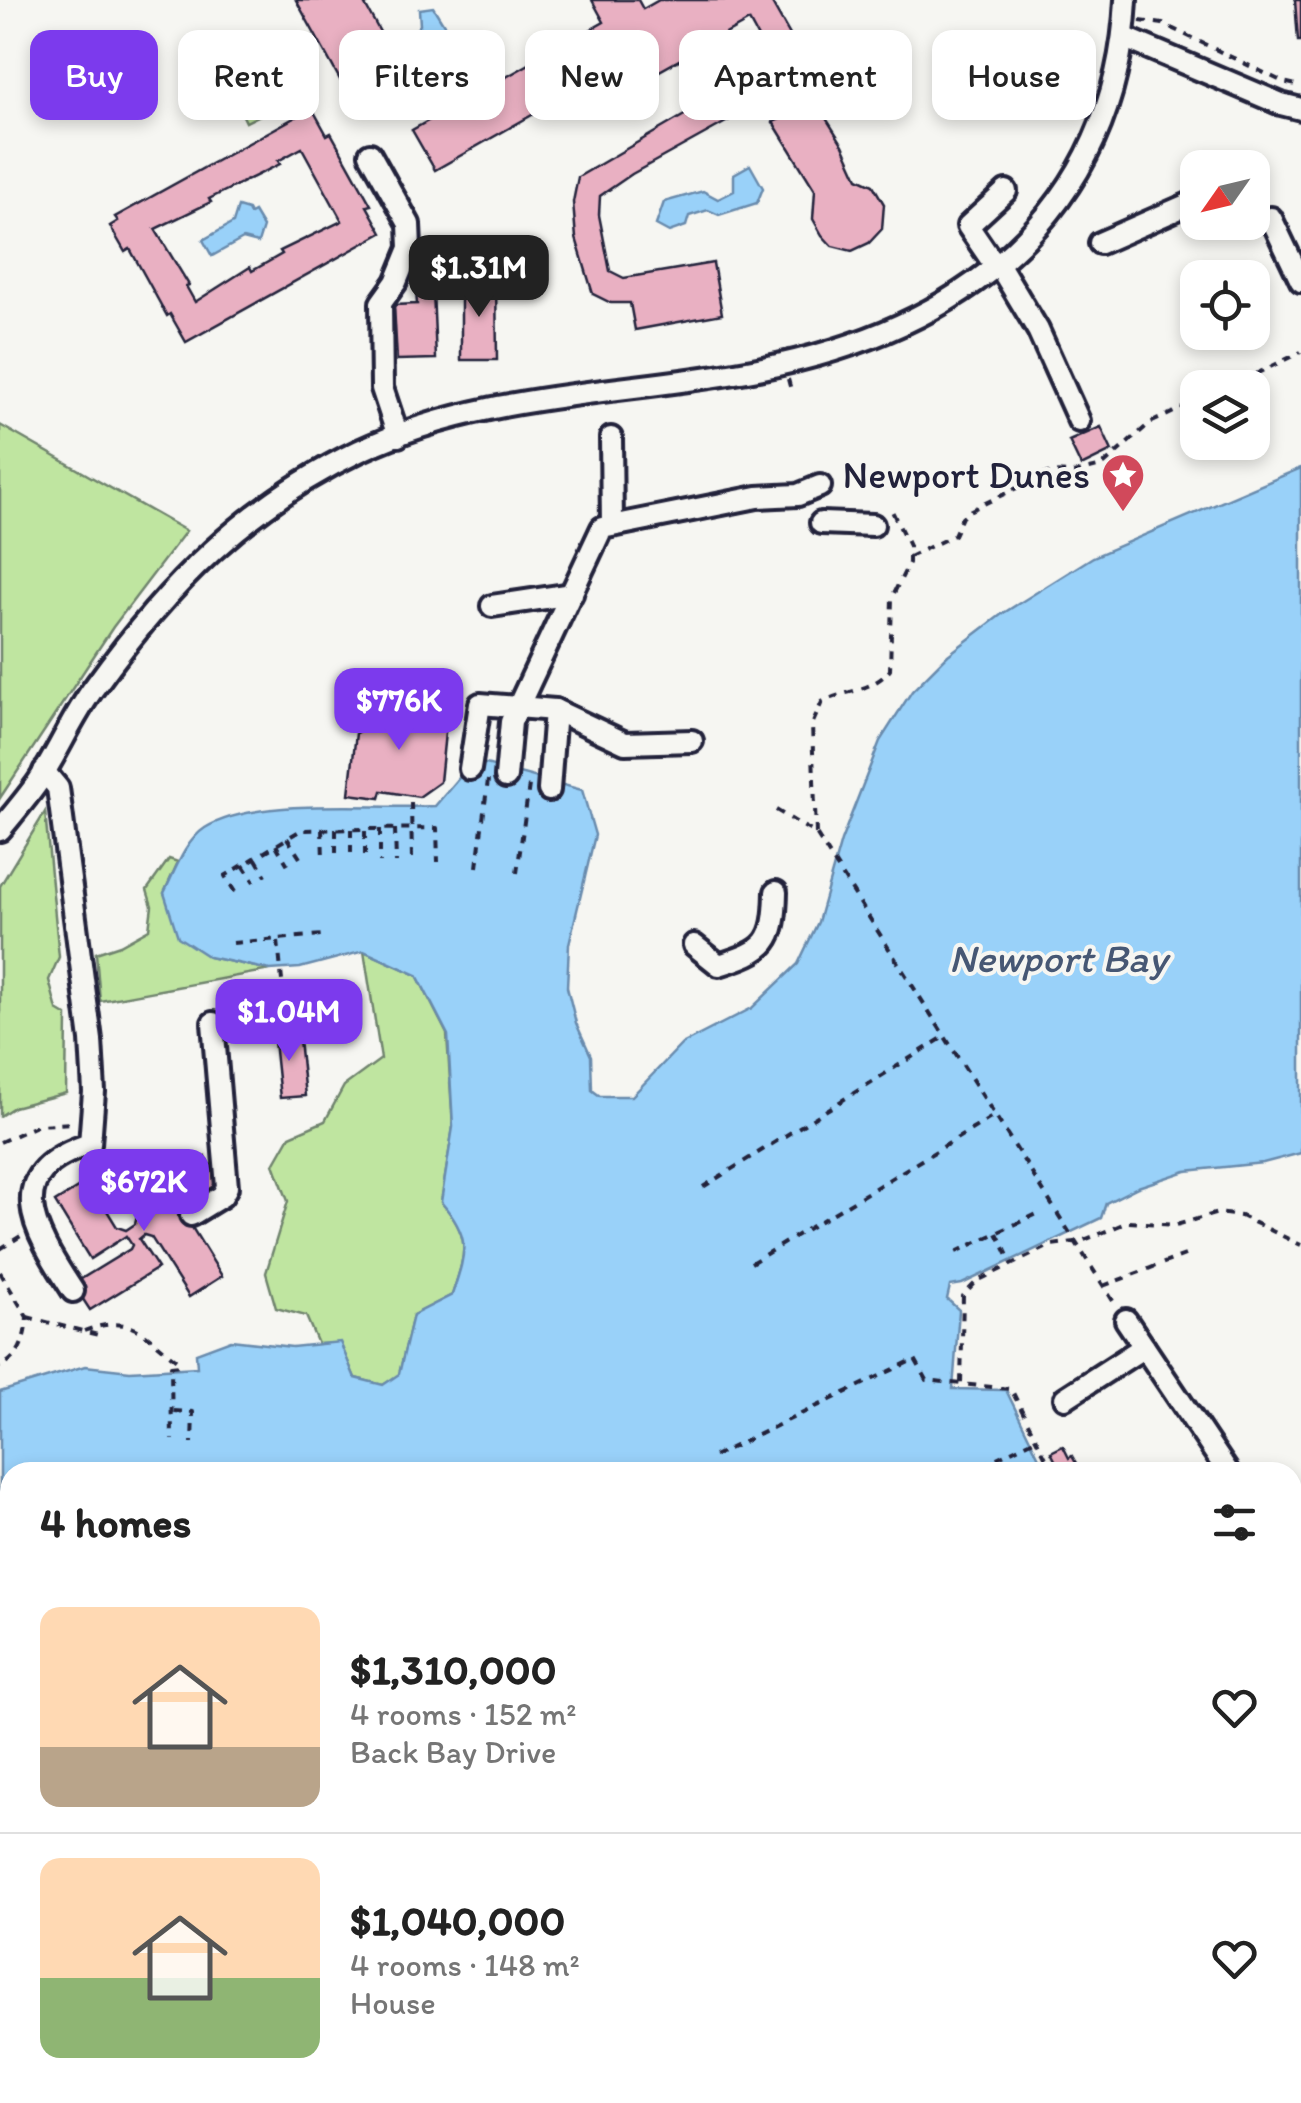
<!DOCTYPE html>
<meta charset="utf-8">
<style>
:root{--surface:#fff;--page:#f6f6f6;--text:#222;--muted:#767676;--line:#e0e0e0;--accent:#7c3aed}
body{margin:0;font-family:Itim,sans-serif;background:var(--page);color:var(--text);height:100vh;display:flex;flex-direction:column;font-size:38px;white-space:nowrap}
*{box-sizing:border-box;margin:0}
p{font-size:32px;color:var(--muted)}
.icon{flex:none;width:55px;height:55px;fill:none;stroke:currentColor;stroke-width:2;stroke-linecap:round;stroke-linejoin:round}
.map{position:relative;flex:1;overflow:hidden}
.details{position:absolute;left:0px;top:1462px;width:1302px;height:642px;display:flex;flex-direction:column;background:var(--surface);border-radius:30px 30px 0 0;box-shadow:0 5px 15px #0003}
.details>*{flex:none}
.hud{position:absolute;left:30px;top:30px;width:1242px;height:90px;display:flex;gap:20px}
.needle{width:65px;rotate:236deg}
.fabs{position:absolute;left:1180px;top:150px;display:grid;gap:20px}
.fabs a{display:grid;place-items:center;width:90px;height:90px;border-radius:20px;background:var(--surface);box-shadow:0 5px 15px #0003;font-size:50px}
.price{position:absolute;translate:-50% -85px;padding:0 22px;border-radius:20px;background:var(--accent);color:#fff;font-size:32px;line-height:65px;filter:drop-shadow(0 2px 5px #0008)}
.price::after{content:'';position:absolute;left:50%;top:60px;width:30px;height:22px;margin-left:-15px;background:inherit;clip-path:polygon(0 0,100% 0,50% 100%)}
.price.on{background:#222;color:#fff}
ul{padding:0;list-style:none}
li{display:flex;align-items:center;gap:30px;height:250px;padding:0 40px}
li+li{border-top:2px solid var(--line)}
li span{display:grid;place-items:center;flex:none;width:280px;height:200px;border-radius:20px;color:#555}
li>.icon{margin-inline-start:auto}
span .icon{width:120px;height:120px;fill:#fffc;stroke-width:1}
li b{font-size:42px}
h2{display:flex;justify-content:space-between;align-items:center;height:120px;padding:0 40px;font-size:42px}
.chip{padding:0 35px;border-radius:20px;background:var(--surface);box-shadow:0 5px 15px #0003;font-size:35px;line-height:90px}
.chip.on{background:var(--accent);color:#fff}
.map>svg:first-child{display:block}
.green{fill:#bfe5a0;stroke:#70846e;stroke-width:2.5}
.water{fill:#99d1f9;stroke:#698bad;stroke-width:2.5}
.building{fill:#e9b0c2;stroke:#22223b;stroke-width:2.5;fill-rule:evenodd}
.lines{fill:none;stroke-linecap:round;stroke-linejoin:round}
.minor-casing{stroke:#22223b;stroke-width:28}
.path{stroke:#22223b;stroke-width:4;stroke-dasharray:8 8;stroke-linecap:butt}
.minor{stroke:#f6f6f2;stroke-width:20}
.labels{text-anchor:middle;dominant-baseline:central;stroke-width:8;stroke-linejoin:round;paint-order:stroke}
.poi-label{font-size:38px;fill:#22223b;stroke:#f6f6f2;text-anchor:end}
.water-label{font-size:40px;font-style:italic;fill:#465774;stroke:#f6f6f2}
</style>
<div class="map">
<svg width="1301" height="2103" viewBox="0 0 1301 2103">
<rect width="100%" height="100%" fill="#f6f6f2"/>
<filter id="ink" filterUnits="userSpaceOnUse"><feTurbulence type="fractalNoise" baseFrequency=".01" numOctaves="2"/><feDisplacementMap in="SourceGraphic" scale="20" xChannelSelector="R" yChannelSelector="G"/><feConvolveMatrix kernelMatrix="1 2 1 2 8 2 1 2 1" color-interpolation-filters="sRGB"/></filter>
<g filter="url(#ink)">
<!-- green -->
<g class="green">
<path d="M273,77L286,102L246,122L234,97Z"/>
<path d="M0,425L186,531L113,627L0,798Z"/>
<path d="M45,812L59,957L49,980L57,1010L67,1016L66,1093L14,1107L0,1116V886Z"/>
<path d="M169,859L178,862L164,893L209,957L270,970L100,1001L96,953L120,945L149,929L152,906L147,890Z"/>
<path d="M364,951L417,975L447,1034L453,1127L441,1202C472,1238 466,1252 452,1295L413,1315L399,1375L383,1385L355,1378L340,1343L318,1344L306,1316L276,1308L266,1273L288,1201L274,1164L290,1136L325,1121L344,1086L381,1059Z"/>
</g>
<!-- water -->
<g class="water">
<path d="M433,7L446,28L437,40L434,56L416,60L408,38L420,25L419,9Z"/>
<path d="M750,165L763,188L757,203L719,215L708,210L689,216L686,226L669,232L656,225L664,202L703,191L718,199L734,191V174Z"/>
<path d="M238,207L248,210L250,214L254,212L263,227L258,243L243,239L212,256L203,240L233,223Z"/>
<path d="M1301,468V1153L1263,1163L1186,1171L1138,1187L1106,1203L1101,1218L962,1284L950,1286L947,1299L959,1310L953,1389L1006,1390L1046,1472H10V2095H37L35,2103H0V1392L85,1366L130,1371L197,1367L196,1353L231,1340L292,1347L340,1342L355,1378L383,1385L399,1374L413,1315L452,1295C466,1252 472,1238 441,1202L453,1127L448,1035L417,975L364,951L300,968L270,970L209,957L178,937L164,893C174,873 185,841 205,828C257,796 372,810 435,806L459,778L464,758L582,790L595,835L569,944L567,987L576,1023L591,1056L592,1090L600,1096H632L682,1044L752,1008L798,964L818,922L841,841L880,741L912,691L948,655L1002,614L1093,557Z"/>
<path d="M1293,1831L1301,1841V2008L1293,2011Z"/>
<path d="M1301,2048V2103H1244L1246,2095H1292L1293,2050Z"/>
<path d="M253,2095H375L372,2103H250Z"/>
<path d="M612,2095H1121L1119,2103H618Z"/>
</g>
<!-- building -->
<g class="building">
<path d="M296,0H374L365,5L410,86L359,114Z"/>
<path d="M592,0H638L643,9L659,0H770L799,51L773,65L749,21L636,84L624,63L435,170L412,130L604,22Z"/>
<path d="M1295,0H1301V41H1298Z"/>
<path d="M760,71L779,77L819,107L843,145L858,178L873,185L884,204L882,229L869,243L852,251L832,246L822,235L813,219L815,190L773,122L785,117L776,104L764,101L632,174L600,196L599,215L610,271L624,278L713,263L722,314L635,330L630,303H611L593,294L576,238L573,202L578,177Z"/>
<path d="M312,108L327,135L331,133L371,205L367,206L382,233L186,342L170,314L167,316L130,249L125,252L110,226L118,221L115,217ZM302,148L342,221L280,251L282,254L252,271L250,267L195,302L186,286L189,285L155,229L211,202L209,199L280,164L278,161Z"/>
<path d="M461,279H496L497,360H461Z"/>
<path d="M433,290L436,359L397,360L394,305L417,304L416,291Z"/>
<path d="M1101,427L1112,451L1081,466L1069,441Z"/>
<path d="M392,702L447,713L440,782L419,797L382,791L380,798L349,794L356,733L381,717L383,709Z"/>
<path d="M298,1030L305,1096L280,1098L273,1032Z"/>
<path d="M205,1157L221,1184L180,1208L222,1276L189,1297L151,1237L144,1235L139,1239L158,1268L90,1310L73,1284L130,1249L132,1245L126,1236L90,1259L55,1202L89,1181L117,1227L126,1230L135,1224L149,1169L159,1184Z"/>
<path d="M1063,1446L1069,1458L1072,1456L1081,1472H1054L1049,1463L1055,1460L1051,1452Z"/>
<path d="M52,2095L82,2103H49Z"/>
<path d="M73,2095H118L116,2103H99Z"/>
<path d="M398,2095H444L440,2103H416Z"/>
<path d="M530,2095H560L547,2103H537Z"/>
<path d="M573,2095H607L613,2103H575Z"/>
</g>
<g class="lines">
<!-- minor casing -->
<g class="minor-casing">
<g id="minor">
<path d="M1123,37L1281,104L1301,109"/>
<path d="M370,154L409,224L410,248L396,282L381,303L382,388L398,436"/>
<path d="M1271,218L1301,281"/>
<path d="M1100,243L1198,200"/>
<path d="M999,265L1038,330L1079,421"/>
<path d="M996,267L968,226L1006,191"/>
<path d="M611,438L612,525"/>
<path d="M821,523L873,525"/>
<path d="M492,606L572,594"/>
<path d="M470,769L480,704L555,710L625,743L692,741"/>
<path d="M44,771L58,788L91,1040L94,1092L90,1144C0,1172 31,1227 73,1291"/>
<path d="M506,777L511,722L602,528L757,497L798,495L820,486"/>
<path d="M549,790L555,710"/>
<path d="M0,830C13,814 26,799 38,782C59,751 73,715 96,685C167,586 248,504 359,451C486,391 623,395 758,369C958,331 1115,216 1126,0"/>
<path d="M694,945L719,965C767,950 775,943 776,892"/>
<path d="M191,1215L222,1196L227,1187L213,1023"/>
<path d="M1126,1320L1228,1472"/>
<path d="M1065,1398L1144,1347"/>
<path d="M1292,1570L1301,1583"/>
<path d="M1292,2026L1301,2023"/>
<path d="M1179,2095L1180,2103"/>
<path d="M145,2103L147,2095"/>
</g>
</g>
<!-- path -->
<g class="path">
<path d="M1140,21L1163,24L1283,82L1301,86"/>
<path d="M788,379L792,394"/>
<path d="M1227,388L1301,352"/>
<path d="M909,557L954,535L962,517L969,511L1050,472L1073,473L1102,466L1150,423L1198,401"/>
<path d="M411,802L412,860"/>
<path d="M776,810L816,834L1115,1304"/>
<path d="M322,829L323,859"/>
<path d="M336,829V858"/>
<path d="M351,829V859"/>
<path d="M380,829V862"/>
<path d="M395,829L396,863"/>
<path d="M365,831V861"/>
<path d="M816,834L812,725L822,702C846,690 871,692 890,670L892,597L909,563V546L892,511"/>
<path d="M287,838L300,858"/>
<path d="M276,845L288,865"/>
<path d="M256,859L266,876"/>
<path d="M243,865L254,882"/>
<path d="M477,867L488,780"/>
<path d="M517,873L529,785"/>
<path d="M235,892L225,876L301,830L437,828L438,862"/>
<path d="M278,941L283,991"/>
<path d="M233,943L322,935"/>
<path d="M0,1142L38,1125L72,1123"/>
<path d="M703,1187L944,1037"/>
<path d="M997,1233L1012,1264"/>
<path d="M0,1249L24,1234"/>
<path d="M956,1252L1037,1214"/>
<path d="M751,1263L994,1116"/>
<path d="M0,1272L27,1317C25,1339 21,1356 0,1367"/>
<path d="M1103,1286L1185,1255"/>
<path d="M27,1317L102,1336"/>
<path d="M84,1331C132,1313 142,1333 178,1361L179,1365L171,1366L172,1440"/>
<path d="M174,1411L193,1412L192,1443"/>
<path d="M714,1456L915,1359L927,1380L961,1384"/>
<path d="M968,1472L1036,1439"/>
<path d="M1053,1472L1011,1389L961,1384L963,1296L977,1281L1052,1245L1082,1241L1128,1222L1176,1225L1218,1213L1241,1216L1301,1245"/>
<path d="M1292,1824L1301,1834"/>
<path d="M1292,1887L1301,1880"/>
</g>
<!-- minor -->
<use href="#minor" class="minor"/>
</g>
</g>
<!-- icons -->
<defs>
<g id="sight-pin" transform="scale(2.25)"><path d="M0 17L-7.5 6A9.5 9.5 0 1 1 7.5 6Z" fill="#d1495b" stroke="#f6f6f2"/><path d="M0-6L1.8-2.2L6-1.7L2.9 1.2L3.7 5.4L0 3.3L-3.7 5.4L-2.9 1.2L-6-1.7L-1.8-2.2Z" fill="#fff"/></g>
</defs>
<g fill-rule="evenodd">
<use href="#sight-pin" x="1123" y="475"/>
</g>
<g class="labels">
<!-- poi labels -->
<g class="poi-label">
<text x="1090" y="475">Newport Dunes</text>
</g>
<!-- water labels -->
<g class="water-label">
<text x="1058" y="958">Newport Bay</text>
</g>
</g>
</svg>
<div class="fabs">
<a><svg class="needle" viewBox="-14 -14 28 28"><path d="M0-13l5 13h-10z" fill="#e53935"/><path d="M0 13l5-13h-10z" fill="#767676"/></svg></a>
<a><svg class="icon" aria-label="locate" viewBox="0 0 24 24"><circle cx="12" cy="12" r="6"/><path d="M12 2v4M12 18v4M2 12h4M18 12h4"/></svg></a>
<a><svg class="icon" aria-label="layers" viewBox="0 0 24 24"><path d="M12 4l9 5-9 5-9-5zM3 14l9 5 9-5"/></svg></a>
</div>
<b class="price on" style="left:479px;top:320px">$1.31M</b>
<b class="price" style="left:399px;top:753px">$776K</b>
<b class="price" style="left:289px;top:1064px">$1.04M</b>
<b class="price" style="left:144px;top:1234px">$672K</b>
<div class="hud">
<a class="chip on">Buy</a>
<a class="chip">Rent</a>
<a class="chip">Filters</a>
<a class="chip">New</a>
<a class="chip">Apartment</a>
<a class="chip">House</a>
</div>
<section class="details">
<h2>4 homes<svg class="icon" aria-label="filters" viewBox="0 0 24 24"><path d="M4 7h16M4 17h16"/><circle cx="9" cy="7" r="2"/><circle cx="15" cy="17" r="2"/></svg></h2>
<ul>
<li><span style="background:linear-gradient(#ffd9b3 70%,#b9a48a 0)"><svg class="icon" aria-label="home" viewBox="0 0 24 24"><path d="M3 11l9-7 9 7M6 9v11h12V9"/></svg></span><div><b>$1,310,000</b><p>4 rooms · 152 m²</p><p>Back Bay Drive</p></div><svg class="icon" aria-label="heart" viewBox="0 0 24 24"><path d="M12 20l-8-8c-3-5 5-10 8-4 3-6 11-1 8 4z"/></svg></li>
<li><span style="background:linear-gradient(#ffd9b3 60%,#8fb573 0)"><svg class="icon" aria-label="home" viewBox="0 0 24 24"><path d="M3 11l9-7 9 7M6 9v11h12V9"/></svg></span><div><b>$1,040,000</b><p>4 rooms · 148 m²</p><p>House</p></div><svg class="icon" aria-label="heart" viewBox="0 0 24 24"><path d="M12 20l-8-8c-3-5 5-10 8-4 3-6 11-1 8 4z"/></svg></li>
</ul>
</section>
</div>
